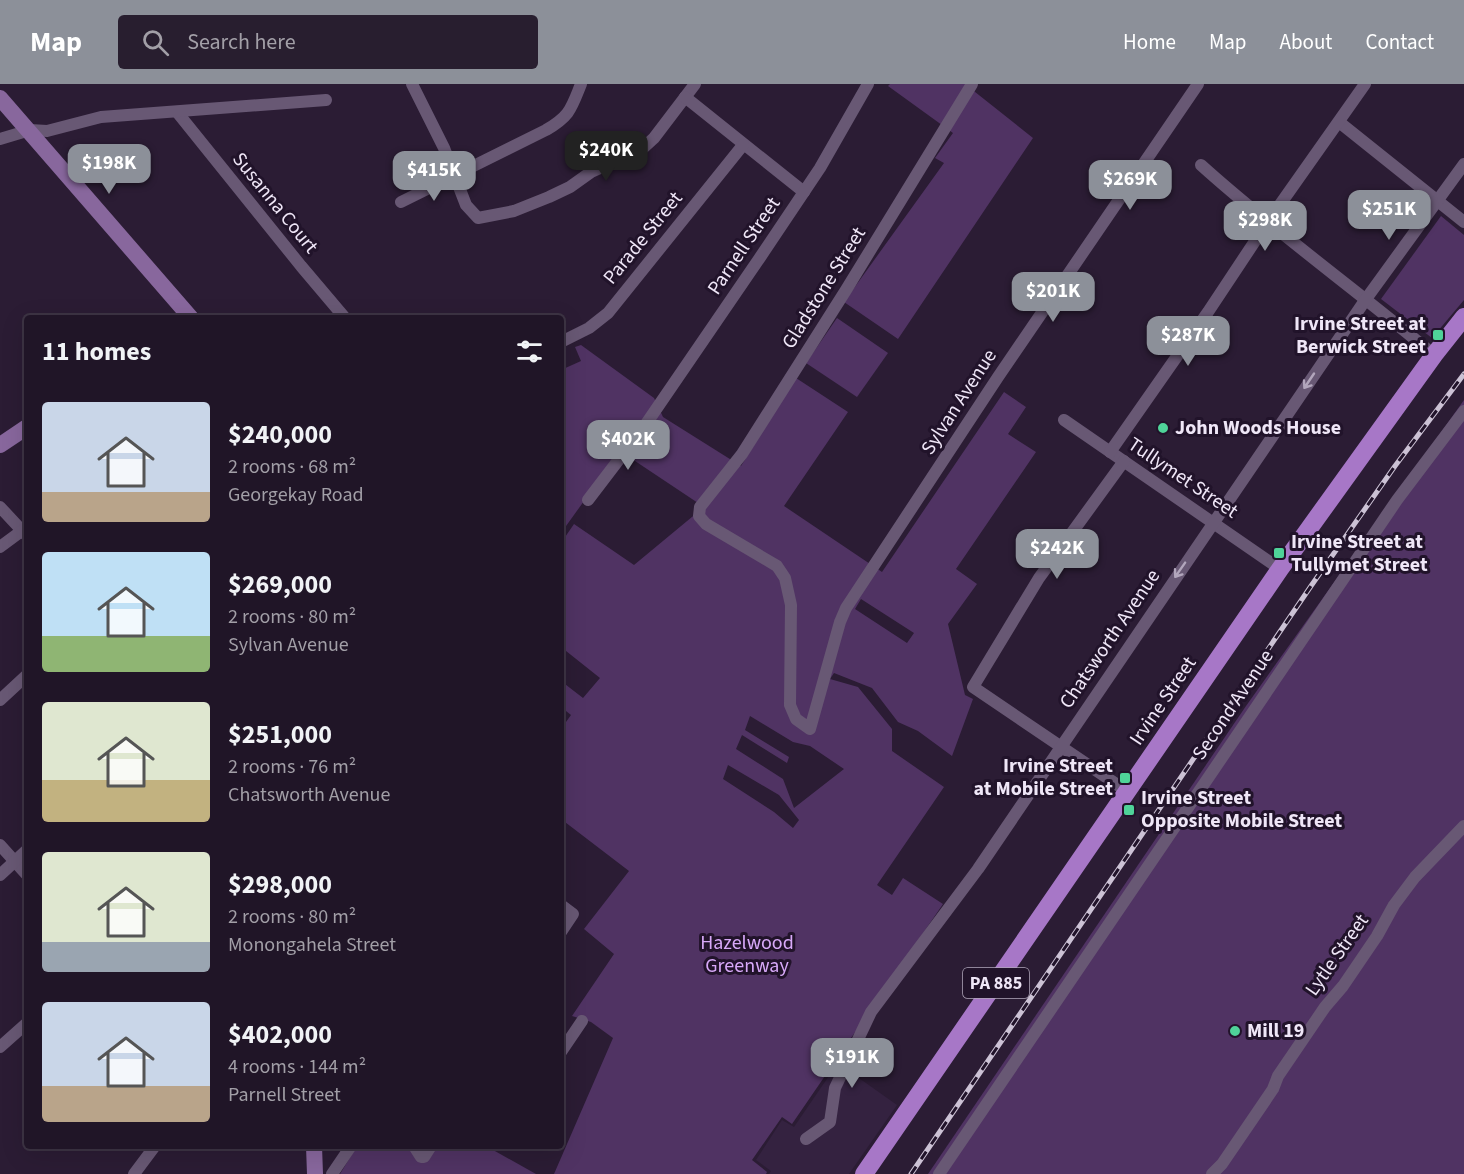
<!DOCTYPE html>
<meta charset="utf-8">
<style>
:root{--surface:#201527;--page:#281e2f;--text:#f1f3f6;--muted:#a29fa7;--line:#3d3444;--accent:#8c9099}
body{margin:0;font-family:"Source Sans 3",sans-serif;background:var(--page);color:var(--text);height:100vh;display:flex;flex-direction:column;font-size:22px;white-space:nowrap}
*{box-sizing:border-box;margin:0}
p{font-size:20px;color:var(--muted)}
.icon{flex:none;width:33px;height:33px;fill:none;stroke:currentColor;stroke-width:2;stroke-linecap:round;stroke-linejoin:round}
.map{position:relative;flex:1;overflow:hidden}
.details{position:absolute;left:24px;top:231px;width:540px;height:834px;display:flex;flex-direction:column;background:var(--surface);border-radius:6px;box-shadow:0 6px 24px #0002,0 0 0 2px var(--line)}
.details>*{flex:none}
.price{position:absolute;translate:-50% -51px;padding:0 14px;border-radius:12px;background:var(--accent);color:#fff;font-size:20px;line-height:39px;filter:drop-shadow(0 2px 3px #0008)}
.price::after{content:'';position:absolute;left:50%;top:36px;width:18px;height:14px;margin-left:-9px;background:inherit;clip-path:polygon(0 0,100% 0,50% 100%)}
.price.active{background:#222;color:#fff}
ul{padding:0;list-style:none}
li{display:flex;align-items:center;gap:18px;height:150px;padding:0 18px}
li span{display:grid;place-items:center;flex:none;width:168px;height:120px;border-radius:6px;color:#555}
li>.icon{margin-inline-start:auto}
span .icon{width:72px;height:72px;fill:#fffc;stroke-width:1}
li b{font-size:26px}
h2{display:flex;justify-content:space-between;align-items:center;height:72px;padding:0 18px;font-size:26px}
header{display:flex;align-items:center;gap:36px;box-sizing:border-box;height:84px;padding:0 30px;background:var(--accent);color:#fff}
header strong{font-size:28px}
nav{display:flex;gap:33px;margin-inline-start:auto;font-size:21px}
.search{width:420px;height:54px;background:var(--page);display:flex;align-items:center;gap:15px;box-sizing:border-box;padding:0 21px;border-radius:6px;color:var(--muted);font-size:22px}
.map>svg:first-child{display:block}
.built{fill:#342240}
.green{fill:#503363;fill-rule:evenodd}
.lines{fill:none;stroke-linecap:round;stroke-linejoin:round}
.street{stroke:#685874;stroke-width:12}
.secondary{stroke:#88679d;stroke-width:16}
.primary{stroke:#a777c7;stroke-width:18}
.rail-casing{stroke:#ccc2d5;stroke-width:5}
.rail{stroke:#21132a;stroke-width:3;stroke-dasharray:9;stroke-linecap:butt}
.oneway{stroke:#b2a6bc}
.poi-dot{fill:#4fd399;stroke:#21132a;stroke-width:2}
.labels{text-anchor:middle;dominant-baseline:central;stroke-width:6;stroke-linejoin:round;paint-order:stroke}
.shield{fill:#21132a;stroke:#b1a7ba;stroke-width:1.5}
.shield-label{font-size:18px;font-weight:bold;fill:#efe6f7}
.street-label{font-size:20px;fill:#efe6f7;stroke:#21132a}
.poi-label{font-size:20px;font-weight:bold;fill:#efe6f7;stroke:#21132a;text-anchor:start}
.park-label{font-size:20px;fill:#d8a9f9;stroke:#21132a}
</style>
<header>
<strong>Map</strong>
<div class="search"><svg class="icon" aria-label="search" viewBox="0 0 24 24"><circle cx="10" cy="10" r="6"/><path d="M15 15l6 6"/></svg>Search here</div>
<nav><a>Home</a><a>Map</a><a>About</a><a>Contact</a></nav>
</header>
<div class="map">
<svg width="1464" height="1090" viewBox="0 0 1464 1090">
<rect width="100%" height="100%" fill="#2b1c34"/>
<!-- built -->
<path class="built" d="M846,967L857,975L849,987L897,1021L849,1090H769L771,1087L756,1076L782,1036L794,1043Z"/>
<!-- green -->
<g class="green">
<path d="M890,0H965L1033,54L898,255L844,218L944,79L935,74L953,49L888,2Z"/>
<path d="M1441,132L1464,151V216L1432,254L1381,215Z"/>
<path d="M837,234L888,269L857,313L806,279Z"/>
<path d="M581,261L654,314L663,333L741,382L796,294L848,328L784,422L882,488L1004,308L1026,323L1008,350L1036,368L956,485L977,500L948,540L965,611L973,615L952,672L918,647L898,638L872,604L834,589L830,595L858,603L892,645V667L944,703L877,801L892,811L903,794L943,820L792,1040L782,1033L752,1076L767,1088L766,1090H554L613,954L591,938L572,932L614,870L584,845L629,787L561,735V645L571,631L561,623V597L583,614L600,594L561,563V459L574,440L634,481L704,423L620,367L561,449V286L581,277L575,263ZM861,515L914,549L907,559L855,525ZM750,632L793,658L810,662L844,685L794,724L783,695L736,665L742,651L787,679L789,673L745,646ZM728,681L779,711L799,736L793,744L774,728L723,695Z"/>
<path d="M1464,316V1090H928L1246,622Z"/>
<path d="M357,1062H486L536,1090H340Z"/>
</g>
<g class="lines">
<!-- street -->
<g class="street">
<path d="M412,0L444,64L466,121L478,134L514,127L549,113L570,103L591,88L642,65L654,54L695,0"/>
<path d="M972,0L846,206L742,370L700,423L699,432L706,440L777,482L785,494L791,521L790,621L796,635L810,645L840,538L846,524L998,293L1198,0"/>
<path d="M685,13L804,108"/>
<path d="M177,28L301,182L345,234"/>
<path d="M1339,38L1464,138"/>
<path d="M0,55L30,46L47,47L101,33L326,16"/>
<path d="M1201,81C1275,148 1357,206 1434,271"/>
<path d="M401,118L546,46C570,32 571,25 581,0"/>
<path d="M561,258L589,244L608,229L743,61"/>
<path d="M1064,336L1280,485"/>
<path d="M1110,368L1208,228L1267,139L1365,0"/>
<path d="M1124,377L1039,494L973,603L1128,708"/>
<path d="M588,416L646,340L761,172L820,84L868,0"/>
<path d="M0,423L27,452"/>
<path d="M0,463L27,443"/>
<path d="M0,616L27,591"/>
<path d="M0,761L27,791"/>
<path d="M0,791L27,766"/>
<path d="M561,821L573,830L561,848"/>
<path d="M0,963L27,939"/>
<path d="M561,968L582,937"/>
<path d="M806,1055L830,1038L835,1004L871,928L978,785L1366,215L1464,80"/>
<path d="M414,1062L421,1073H424L431,1062"/>
<path d="M134,1090L155,1062"/>
<path d="M332,1090L351,1062"/>
<path d="M939,1090L1397,416L1464,327"/>
<path d="M1212,1090L1222,1080L1273,1005L1278,992L1325,923L1343,902L1377,852L1394,821L1415,793L1464,742"/>
</g>
<!-- secondary -->
<g class="secondary">
<path d="M0,14L191,234"/>
<path d="M0,361L27,343"/>
<path d="M314,1062L315,1090"/>
</g>
<!-- primary -->
<path class="primary" d="M864,1090L1280,485L1434,271L1464,233"/>
<!-- rail casing -->
<g class="rail-casing">
<path id="rail" d="M911,1090L1311,502L1395,382L1464,290"/>
</g>
<!-- rail -->
<use href="#rail" class="rail"/>
</g>
<!-- one-way arrows -->
<defs><path id="oneway-shaft" d="M-6 0H5M1.5-3L5.5 0L1.5 3" fill="none" stroke-width="1.6" stroke-linecap="round" stroke-linejoin="round" transform="scale(1.5)"/></defs>
<g class="oneway">
<use href="#oneway-shaft" transform="translate(1309 297) rotate(124)"/>
<use href="#oneway-shaft" transform="translate(1180 486) rotate(125)"/>
</g>
<!-- markers -->
<g class="poi-dot">
<rect x="1432" y="245" width="12" height="12" rx="3"/>
<circle cx="1163" cy="344" r="6"/>
<rect x="1273" y="463" width="12" height="12" rx="3"/>
<rect x="1119" y="688" width="12" height="12" rx="3"/>
<rect x="1123" y="720" width="12" height="12" rx="3"/>
<circle cx="1235" cy="947" r="6"/>
</g>
<g class="labels">
<!-- shield labels -->
<rect class="shield" x="963" y="884" width="66" height="30" rx="4.5"/>
<g class="shield-label">
<text x="996" y="899">PA 885</text>
</g>
<!-- street labels -->
<g class="street-label">
<text transform="translate(275 119) rotate(51)">Susanna Court</text>
<text transform="translate(643 154) rotate(-51)">Parade Street</text>
<text transform="translate(744 162) rotate(-56)">Parnell Street</text>
<text transform="translate(824 204) rotate(-58)">Gladstone Street</text>
<text transform="translate(959 318) rotate(-57)">Sylvan Avenue</text>
<text transform="translate(1183 394) rotate(34)">Tullymet Street</text>
<text transform="translate(1110 555) rotate(-56)">Chatsworth Avenue</text>
<text transform="translate(1163 617) rotate(-56)">Irvine Street</text>
<text transform="translate(1233 621) rotate(-56)">Second Avenue</text>
<text transform="translate(1337 871) rotate(-55)">Lytle Street</text>
</g>
<!-- poi labels -->
<g class="poi-label">
<text x="1426" y="240" text-anchor="end">Irvine Street at<tspan x="1426" dy="23">Berwick Street</tspan></text>
<text x="1175" y="344">John Woods House</text>
<text x="1291" y="458">Irvine Street at<tspan x="1291" dy="23">Tullymet Street</tspan></text>
<text x="1113" y="682" text-anchor="end">Irvine Street<tspan x="1113" dy="23">at Mobile Street</tspan></text>
<text x="1141" y="714">Irvine Street<tspan x="1141" dy="23">Opposite Mobile Street</tspan></text>
<text x="1247" y="947">Mill 19</text>
</g>
<!-- park labels -->
<g class="park-label">
<text x="747" y="859">Hazelwood<tspan x="747" dy="23">Greenway</tspan></text>
</g>
</g>
</svg>
<b class="price active" style="left:606px;top:98px">$240K</b>
<b class="price" style="left:109px;top:111px">$198K</b>
<b class="price" style="left:434px;top:118px">$415K</b>
<b class="price" style="left:1130px;top:127px">$269K</b>
<b class="price" style="left:1389px;top:157px">$251K</b>
<b class="price" style="left:1265px;top:168px">$298K</b>
<b class="price" style="left:1053px;top:239px">$201K</b>
<b class="price" style="left:1188px;top:283px">$287K</b>
<b class="price" style="left:628px;top:387px">$402K</b>
<b class="price" style="left:1057px;top:496px">$242K</b>
<b class="price" style="left:852px;top:1005px">$191K</b>
<section class="details">
<h2>11 homes<svg class="icon" aria-label="filters" viewBox="0 0 24 24"><path d="M4 7h16M4 17h16"/><circle cx="9" cy="7" r="2"/><circle cx="15" cy="17" r="2"/></svg></h2>
<ul>
<li><span style="background:linear-gradient(#c9d6e8 75%,#b9a48a 0)"><svg class="icon" aria-label="home" viewBox="0 0 24 24"><path d="M3 11l9-7 9 7M6 9v11h12V9"/></svg></span><div><b>$240,000</b><p>2 rooms · 68 m²</p><p>Georgekay Road</p></div></li>
<li><span style="background:linear-gradient(#bfe0f5 70%,#8fb573 0)"><svg class="icon" aria-label="home" viewBox="0 0 24 24"><path d="M3 11l9-7 9 7M6 9v11h12V9"/></svg></span><div><b>$269,000</b><p>2 rooms · 80 m²</p><p>Sylvan Avenue</p></div></li>
<li><span style="background:linear-gradient(#dfe7d0 65%,#c2b280 0)"><svg class="icon" aria-label="home" viewBox="0 0 24 24"><path d="M3 11l9-7 9 7M6 9v11h12V9"/></svg></span><div><b>$251,000</b><p>2 rooms · 76 m²</p><p>Chatsworth Avenue</p></div></li>
<li><span style="background:linear-gradient(#dfe7d0 75%,#9aa5b1 0)"><svg class="icon" aria-label="home" viewBox="0 0 24 24"><path d="M3 11l9-7 9 7M6 9v11h12V9"/></svg></span><div><b>$298,000</b><p>2 rooms · 80 m²</p><p>Monongahela Street</p></div></li>
<li><span style="background:linear-gradient(#c9d6e8 70%,#b9a48a 0)"><svg class="icon" aria-label="home" viewBox="0 0 24 24"><path d="M3 11l9-7 9 7M6 9v11h12V9"/></svg></span><div><b>$402,000</b><p>4 rooms · 144 m²</p><p>Parnell Street</p></div></li>
</ul>
</section>
</div>
